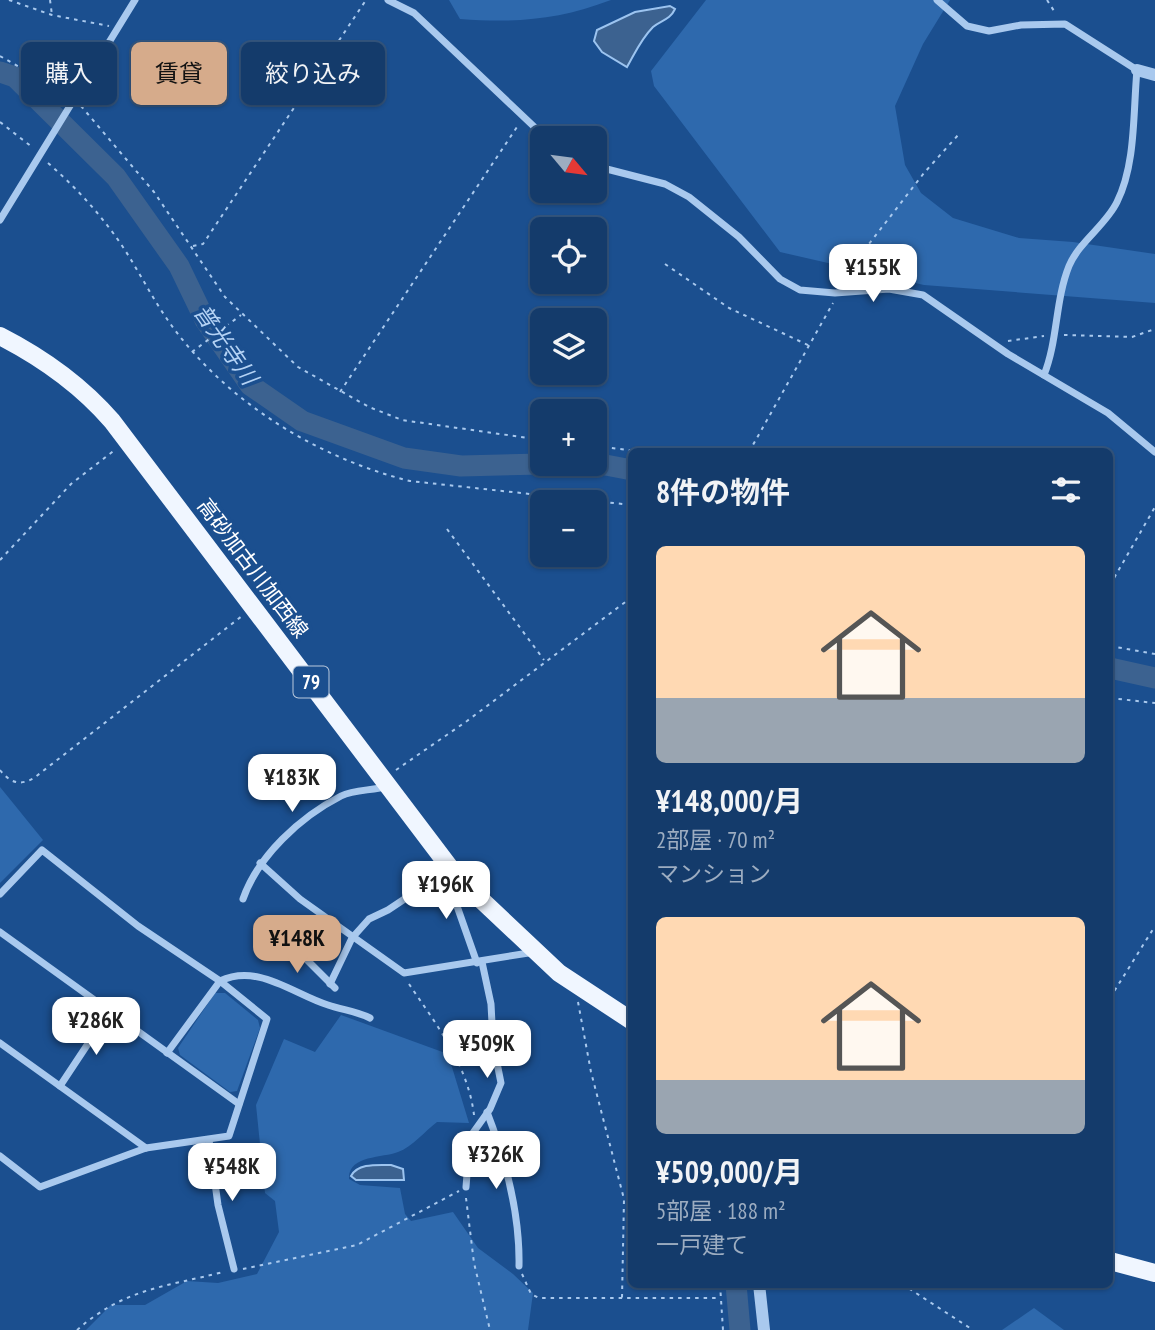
<!DOCTYPE html>
<html lang="ja">
<meta charset="utf-8">
<style>
:root{--surface:#143b6b;--page:#1d4271;--text:#f1f3f6;--muted:#9dadc1;--line:#33557e;--accent:#d6ab8b}
body{margin:0;font-family:"PT Sans Narrow","Noto Sans JP",sans-serif;background:var(--page);color:var(--text);height:100vh;display:flex;flex-direction:column;font-size:26px;white-space:nowrap}
*{box-sizing:border-box;margin:0}
p{font-size:23px;color:var(--muted)}
.icon{flex:none;width:38px;height:38px;fill:none;stroke:currentColor;stroke-width:2;stroke-linecap:round;stroke-linejoin:round}
.map{position:relative;flex:1;overflow:hidden}
.details{position:absolute;left:628px;top:448px;width:485px;height:840px;display:flex;flex-direction:column;background:var(--surface);border-radius:10px;box-shadow:0 2px 5px #0004,0 0 0 2px var(--line)}
.details>*{flex:none}
.banner{position:absolute;left:21px;top:42px;width:502px;height:63px;display:flex;gap:14px}
.needle{width:46px;rotate:119deg}
.tools{position:absolute;left:530px;top:126px;display:grid;gap:14px}
.tools a{display:grid;place-items:center;width:77px;height:77px;border-radius:10px;background:var(--surface);box-shadow:0 2px 5px #0004,0 0 0 2px var(--line);font-size:35px}
.price{position:absolute;translate:-50% -60px;padding:0 16px;border-radius:14px;background:#fff;color:#222;font-size:23px;line-height:46px;filter:drop-shadow(0 2px 4px #0008)}
.price::after{content:'';position:absolute;left:50%;top:42px;width:21px;height:16px;margin-left:-10px;background:inherit;clip-path:polygon(0 0,100% 0,50% 100%)}
.price.selected{background:var(--accent);color:#111}
ul{padding:0;list-style:none}
li{display:grid;align-content:center;gap:14px;height:371px;padding:0 28px}
li span{display:grid;place-items:center;height:217px;border-radius:10px;color:#555}
li>.icon{margin-inline-start:auto}
span .icon{width:126px;height:126px;fill:#fffc;stroke-width:1}
li b{font-size:30px}
h2{display:flex;justify-content:space-between;align-items:center;height:84px;padding:0 28px;font-size:30px}
.chip{padding:0 24px;border-radius:10px;background:var(--surface);box-shadow:0 2px 5px #0004,0 0 0 2px var(--line);font-size:24px;line-height:63px}
.chip.selected{background:var(--accent);color:#111}
.map>svg:first-child{display:block}
.green{fill:#2e69ad}
.water{fill:#3c6290;stroke:#9cc4f0;stroke-width:2}
.lines{fill:none;stroke-linecap:round;stroke-linejoin:round}
.river{stroke:#3c6290;stroke-width:21}
.path{stroke:#a9c9ee;stroke-width:2;stroke-dasharray:3.5 5;stroke-linecap:butt}
.minor{stroke:#a9c9ee;stroke-width:7}
.tertiary{stroke:#a9c9ee;stroke-width:12}
.primary{stroke:#f0f6ff;stroke-width:18}
.labels{text-anchor:middle;dominant-baseline:central;stroke-width:7;stroke-linejoin:round;paint-order:stroke}
.shield{fill:#1b4f8f;stroke:#bbcadd;stroke-width:2}
.shield-label{font-size:19px;font-weight:bold;fill:#fff}
.street-label{font-size:21px;fill:#fff;stroke:#1b4f8f}
.water-label{font-size:23px;font-style:italic;fill:#b5d3f5;stroke:#1b4f8f}
</style>
<div class="map">
<svg width="1155" height="1330" viewBox="0 0 1155 1330">
<rect width="100%" height="100%" fill="#1b4f8f"/>
<!-- green -->
<g class="green">
<path d="M449,0H611C558,20 517,23 460,19Z"/>
<path d="M706,0H950L923,44L895,106L905,165L921,193L953,218L1019,238L1073,242L1155,254V303L924,285L780,252L654,86L651,71Z"/>
<path d="M0,787L43,840L0,883Z"/>
<path d="M215,993H225L258,1020L260,1028L237,1091L230,1092L180,1055L178,1048Z"/>
<path d="M341,1015L448,1054L469,1123L437,1122C425,1131 412,1147 398,1152C383,1158 348,1155 349,1179L360,1185L400,1188L405,1214L411,1221L453,1212L478,1248L513,1274L533,1293L528,1330H86L111,1305H145L187,1281L218,1283L257,1274L279,1232L275,1201L265,1193L256,1105L284,1039L315,1052Z"/>
<path d="M1034,1308L1064,1330H1002Z"/>
</g>
<!-- water -->
<g class="water">
<path d="M670,6L675,9C670,20 661,20 653,27C641,39 635,53 627,67L602,52L594,41L597,30L635,12Z"/>
<path d="M391,1165L403,1169L404,1180H356L351,1176C358,1163 377,1165 391,1165Z"/>
</g>
<g class="lines">
<!-- river -->
<g class="river">
<path d="M0,72L15,77L116,177L179,266L205,320L250,385L302,421L404,458L461,466L542,464"/>
<path d="M595,463L632,470"/>
<path d="M1110,668L1155,678"/>
<path d="M736,1284L740,1330"/>
</g>
<!-- path -->
<g class="path">
<path d="M9,0L52,15L109,26"/>
<path d="M50,0L52,15"/>
<path d="M1047,0L1056,14"/>
<path d="M0,56L66,94"/>
<path d="M81,106L154,192L225,297L298,367L369,407L402,420L542,440"/>
<path d="M0,122L32,147"/>
<path d="M48,163C71,183 92,205 110,229C132,257 147,290 167,319C222,399 316,458 410,481L632,505"/>
<path d="M193,246L203,244L366,0"/>
<path d="M665,264L729,308L810,346"/>
<path d="M838,284L924,173L959,134"/>
<path d="M1064,335L1132,337L1155,329"/>
<path d="M1008,341L1044,336"/>
<path d="M192,352L241,315"/>
<path d="M340,392L517,127"/>
<path d="M595,446L645,452"/>
<path d="M749,452L833,303"/>
<path d="M447,529L544,660"/>
<path d="M0,560L71,484L116,449"/>
<path d="M1110,585L1155,507"/>
<path d="M1110,646L1155,654"/>
<path d="M1110,698L1155,703"/>
<path d="M0,770C10,783 20,786 34,778L242,616"/>
<path d="M396,770L467,721L632,597"/>
<path d="M409,984C436,1024 468,1065 474,1115"/>
<path d="M1110,998L1155,926"/>
<path d="M578,1002L591,1072L624,1199L622,1298"/>
<path d="M466,1198L474,1263L490,1330"/>
<path d="M243,1269L357,1245L459,1191"/>
<path d="M522,1274L531,1294L539,1298H720"/>
<path d="M720,1284L723,1330"/>
<path d="M902,1284L973,1330"/>
<path d="M77,1330C125,1288 165,1287 223,1272"/>
</g>
<!-- minor -->
<g class="minor">
<path d="M388,0L414,13L546,138"/>
<path d="M937,0L967,26L989,31L1021,25L1065,24L1137,70C1133,112 1136,164 1117,202C1106,225 1079,242 1069,266C1055,301 1058,340 1044,375"/>
<path d="M595,166L665,184L689,197L739,237L780,279L800,290L835,293L889,289L923,295L1008,354L1108,413L1155,452"/>
<path d="M0,220L135,0"/>
<path d="M260,863L300,899L404,973L535,952"/>
<path d="M445,872L477,963"/>
<path d="M0,894L42,850L138,926L220,981L267,1019L229,1136L146,1148L40,1187L0,1156"/>
<path d="M243,899C258,856 300,817 341,796C355,789 373,791 388,786"/>
<path d="M0,932L239,1104"/>
<path d="M330,984L352,938L369,919L388,910L424,886L445,865"/>
<path d="M335,988L308,961L316,944L340,929"/>
<path d="M0,1043L146,1148"/>
<path d="M167,1053L220,981C258,963 293,994 328,1005C342,1010 356,1011 370,1018"/>
<path d="M60,1086L109,1012"/>
<path d="M487,1112C506,1161 520,1214 519,1266"/>
<path d="M209,1140L218,1205L234,1269"/>
<path d="M466,1187L470,1137L490,1109L501,1083L493,1043L491,1004L482,962"/>
</g>
<!-- tertiary -->
<g class="tertiary">
<path d="M1137,70L1155,75"/>
<path d="M759,1284L764,1330"/>
</g>
<!-- primary -->
<g class="primary">
<path d="M0,336C43,358 80,384 112,421L457,877L559,973L632,1021"/>
<path d="M1110,1261L1155,1273"/>
</g>
</g>
<g class="labels">
<!-- shield labels -->
<rect class="shield" x="293.5" y="666.5" width="35" height="31" rx="5"/>
<g class="shield-label">
<text x="311" y="682">79</text>
</g>
<!-- street labels -->
<g class="street-label">
<text transform="translate(253 568) rotate(53)">高砂加古川加西線</text>
</g>
<!-- water labels -->
<g class="water-label">
<text transform="translate(226 344) rotate(55)">普光寺川</text>
</g>
</g>
</svg>
<div class="tools">
<a><svg class="needle" viewBox="-14 -14 28 28"><path d="M0-13l5 13h-10z" fill="#e53935"/><path d="M0 13l5-13h-10z" fill="#9dadc1"/></svg></a>
<a><svg class="icon" aria-label="locate" viewBox="0 0 24 24"><circle cx="12" cy="12" r="6"/><path d="M12 2v4M12 18v4M2 12h4M18 12h4"/></svg></a>
<a><svg class="icon" aria-label="layers" viewBox="0 0 24 24"><path d="M12 4l9 5-9 5-9-5zM3 14l9 5 9-5"/></svg></a>
<a>+</a>
<a>−</a>
</div>
<b class="price" style="left:873px;top:304px">¥155K</b>
<b class="price" style="left:292px;top:814px">¥183K</b>
<b class="price" style="left:446px;top:921px">¥196K</b>
<b class="price selected" style="left:297px;top:975px">¥148K</b>
<b class="price" style="left:96px;top:1057px">¥286K</b>
<b class="price" style="left:487px;top:1080px">¥509K</b>
<b class="price" style="left:496px;top:1191px">¥326K</b>
<b class="price" style="left:232px;top:1203px">¥548K</b>
<div class="banner">
<a class="chip">購入</a>
<a class="chip selected">賃貸</a>
<a class="chip">絞り込み</a>
</div>
<section class="details">
<h2>8件の物件<svg class="icon" aria-label="filters" viewBox="0 0 24 24"><path d="M4 7h16M4 17h16"/><circle cx="9" cy="7" r="2"/><circle cx="15" cy="17" r="2"/></svg></h2>
<ul>
<li><span style="background:linear-gradient(#ffd9b3 70%,#9aa5b1 0)"><svg class="icon" aria-label="home" viewBox="0 0 24 24"><path d="M3 11l9-7 9 7M6 9v11h12V9"/></svg></span><div><b>¥148,000/月</b><p>2部屋 · 70 m²</p><p>マンション</p></div></li>
<li><span style="background:linear-gradient(#ffd9b3 75%,#9aa5b1 0)"><svg class="icon" aria-label="home" viewBox="0 0 24 24"><path d="M3 11l9-7 9 7M6 9v11h12V9"/></svg></span><div><b>¥509,000/月</b><p>5部屋 · 188 m²</p><p>一戸建て</p></div></li>
</ul>
</section>
</div>
